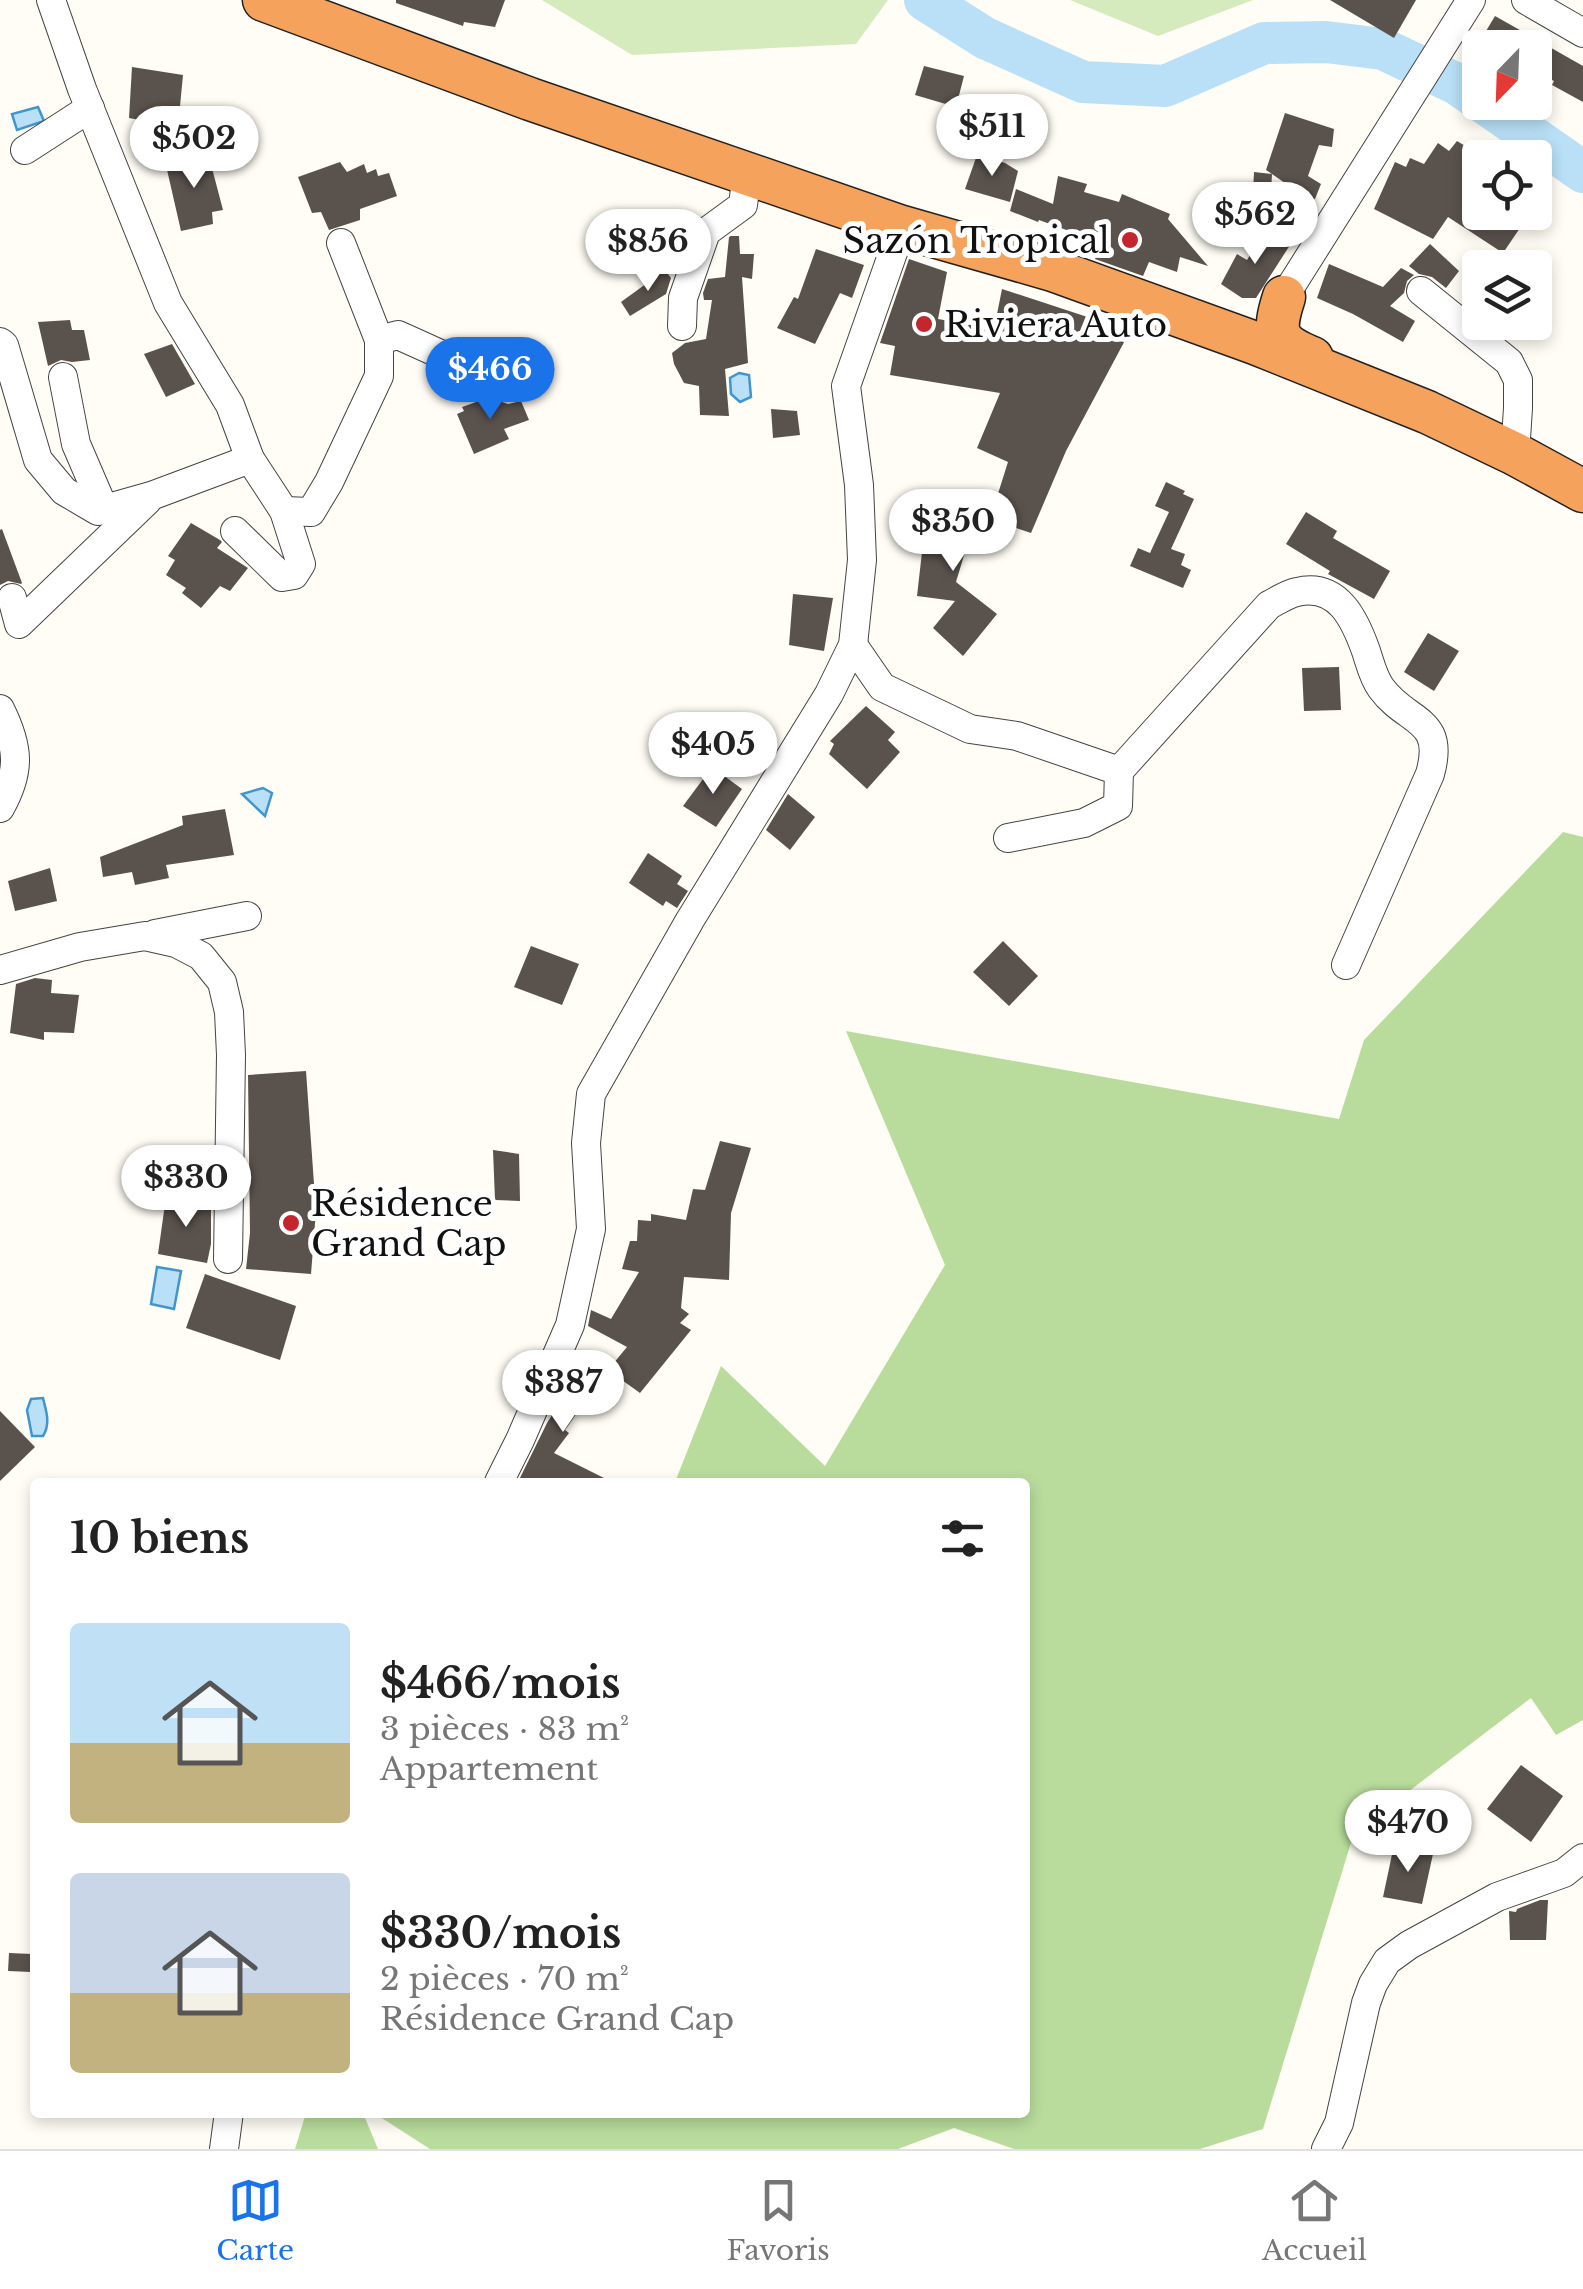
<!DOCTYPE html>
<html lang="fr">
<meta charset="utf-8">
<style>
:root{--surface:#fff;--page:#f6f6f6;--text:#222;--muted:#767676;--line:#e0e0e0;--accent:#1a73e8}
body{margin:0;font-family:"Libre Baskerville",serif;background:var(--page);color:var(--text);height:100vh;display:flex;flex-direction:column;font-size:38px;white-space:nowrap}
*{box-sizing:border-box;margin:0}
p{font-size:32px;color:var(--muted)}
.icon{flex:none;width:55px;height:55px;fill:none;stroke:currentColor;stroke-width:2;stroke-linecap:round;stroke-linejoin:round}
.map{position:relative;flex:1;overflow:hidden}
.drawer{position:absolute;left:30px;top:1478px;width:1000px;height:640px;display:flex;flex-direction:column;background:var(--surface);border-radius:10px;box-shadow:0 5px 15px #0003}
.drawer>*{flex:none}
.needle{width:65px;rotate:203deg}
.buttons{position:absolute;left:1462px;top:30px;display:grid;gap:20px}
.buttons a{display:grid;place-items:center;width:90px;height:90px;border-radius:10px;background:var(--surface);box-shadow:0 5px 15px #0003;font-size:50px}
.price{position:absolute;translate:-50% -85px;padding:0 22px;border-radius:35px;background:#fff;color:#222;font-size:32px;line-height:65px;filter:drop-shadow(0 2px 5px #0008)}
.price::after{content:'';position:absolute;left:50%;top:60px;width:30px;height:22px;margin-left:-15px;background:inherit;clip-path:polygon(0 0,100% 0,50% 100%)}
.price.current{background:var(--accent);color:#fff}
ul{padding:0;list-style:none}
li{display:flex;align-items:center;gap:30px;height:250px;padding:0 40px}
li span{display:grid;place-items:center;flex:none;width:280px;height:200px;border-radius:10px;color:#555}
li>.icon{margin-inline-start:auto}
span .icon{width:120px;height:120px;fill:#fffc;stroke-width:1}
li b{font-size:42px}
h2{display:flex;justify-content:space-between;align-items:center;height:120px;padding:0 40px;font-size:42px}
.menu{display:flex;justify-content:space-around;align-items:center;height:140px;border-top:2px solid var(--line);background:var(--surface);font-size:28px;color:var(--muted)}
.menu a{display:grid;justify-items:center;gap:5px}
.menu .current{color:var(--accent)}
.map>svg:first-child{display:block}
.green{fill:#d5ebbd}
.forest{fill:#b9dc9c}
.water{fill:#b9e0f7;stroke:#3f96cf;stroke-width:2.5}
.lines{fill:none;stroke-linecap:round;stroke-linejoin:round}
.river{stroke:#b9e0f7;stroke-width:42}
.building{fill:#5a524d}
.minor-casing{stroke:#444;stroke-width:30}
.highway-casing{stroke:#222;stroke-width:45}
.minor{stroke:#fff;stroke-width:28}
.highway{stroke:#f5a25d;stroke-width:42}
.poi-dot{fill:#c4262e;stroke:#fff;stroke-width:4}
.labels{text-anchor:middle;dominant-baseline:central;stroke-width:10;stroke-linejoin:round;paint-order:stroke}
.poi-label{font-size:35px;fill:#111;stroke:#fff;text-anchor:start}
</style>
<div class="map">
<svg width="1583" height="2149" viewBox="0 0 1583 2149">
<rect width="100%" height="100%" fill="#fffdf5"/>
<!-- green -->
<g class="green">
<path d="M542,0H888L856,44L632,55Z"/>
<path d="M1070,0H1253L1158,36Z"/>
</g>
<!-- forest -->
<g class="forest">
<path d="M1563,832L1583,837V1720L1556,1735L1531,1698L1354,1833L1263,2129L1200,2149H1014L954,2128L898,2149H430L374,2113L1025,2112V1482H675L721,1366L825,1466L945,1265L846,1031L1339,1119L1364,1040Z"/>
<path d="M306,2113H363L378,2149H295Z"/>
</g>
<!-- water -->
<g class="water">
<path d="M38,107L44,121L17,130L12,114Z"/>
<path d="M739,373L749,375L751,397L740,402L731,394L730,378Z"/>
<path d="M263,788L272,793L265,816L242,794Z"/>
<path d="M157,1267L181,1271L174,1309L151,1304Z"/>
<path d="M43,1398C46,1411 51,1423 43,1436H32L27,1410L31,1399Z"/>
</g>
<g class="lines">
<!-- river -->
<g class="river">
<path d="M925,0L985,38L1083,82L1165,86L1264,43L1326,42L1383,49L1457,84L1480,100"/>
<path d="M1483,102L1583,172"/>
</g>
</g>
<!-- building -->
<g class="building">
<path d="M396,0H505L495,27L464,22L463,26L396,3Z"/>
<path d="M1330,0H1416L1394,38Z"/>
<path d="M1495,16L1583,66V102L1552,85L1554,81L1535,71V48H1476Z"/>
<path d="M924,66L964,76L956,107L915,95Z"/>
<path d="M132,67L183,75L178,127L129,118Z"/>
<path d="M1285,113L1334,129L1332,147L1319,145L1308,176L1321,184L1315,199L1305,197L1272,174L1271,192H1253L1254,172L1272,174L1266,170Z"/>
<path d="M1457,141L1480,155V212H1500L1520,228L1503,253L1448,217L1433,239L1374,209L1395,162L1406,167L1410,158L1424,164L1438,143L1449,151Z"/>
<path d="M208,153L223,210L212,212L213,224L181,231L165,161Z"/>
<path d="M977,155L1005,163L1018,171L1010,202L965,189Z"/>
<path d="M340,162L347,172L364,164L367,173L376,169L378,176L389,173L397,196L360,209V220L329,230L321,212L312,213L298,177Z"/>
<path d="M1058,176L1087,184L1084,192L1119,202L1122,194L1170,214L1168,219L1208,266L1180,257L1177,272L1149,262L1143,276L1095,259L1102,243L1039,220L1038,222L1010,211L1016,189L1053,204Z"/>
<path d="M1266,230L1290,245L1256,298H1242L1221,284L1237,254L1247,260Z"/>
<path d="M664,233L665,265H611L613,236Z"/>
<path d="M731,236H739L740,254H754L752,279L742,277L748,363L725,369L729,416L700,415L699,386L684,383L674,364L672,353L685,343L706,339L712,300H704L703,293L708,279L725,277L729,237Z"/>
<path d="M1430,244L1459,271L1446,288L1432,277L1419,274L1409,266Z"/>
<path d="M816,249L864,265L852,298L840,293L815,344L777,328L794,297L798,299Z"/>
<path d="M909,259L947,272L938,319L994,329L1002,289L1130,331L1066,451L1031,533L990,519L1008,462L977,448L1000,393L890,375L895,346L880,343Z"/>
<path d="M1329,264L1383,287L1401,268L1414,275L1407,281L1404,293L1390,306L1415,321L1403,342L1353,314L1317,298Z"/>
<path d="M665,270L671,278L666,294L630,316L621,302Z"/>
<path d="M70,320L72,330H84L90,360L72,362L61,360L48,366L38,322Z"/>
<path d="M172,344L195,384L166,397L144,354Z"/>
<path d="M496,395L502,402L508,404L521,401L529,420L504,429L509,439L474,454L457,414L464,411L462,407Z"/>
<path d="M771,409L797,411L800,435L773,438Z"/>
<path d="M1166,482L1185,491L1183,494L1194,499L1171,549L1185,554L1181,565L1191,570L1183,588L1130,566L1138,548L1150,553L1169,512L1155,506Z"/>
<path d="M934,502L981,507L970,553L965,552L956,582L997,614L963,656L933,628L955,601L917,596L922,552Z"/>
<path d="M1306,512L1337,531L1333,538L1390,571L1374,599L1328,574L1330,571L1286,544Z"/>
<path d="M191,523L220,540L222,542L217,548L248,568L230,591L220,586L201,608L182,593L186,588L166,575L175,560L168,556Z"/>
<path d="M2,529L22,583L21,584L8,581L0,585V530Z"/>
<path d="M793,594L833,598L824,651L789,645Z"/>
<path d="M1428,633L1459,651L1434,691L1404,672Z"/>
<path d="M1339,667L1341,710L1304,711L1302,668Z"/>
<path d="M866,706L895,732L888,740L900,752L867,789L829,754L834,744L830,741Z"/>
<path d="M712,767L742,789L716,827L683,806Z"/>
<path d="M788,794L815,817L790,850L766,830Z"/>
<path d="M225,809L234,855L166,865L169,878L135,885L132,872L103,877L100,857L183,825L182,816Z"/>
<path d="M648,853L682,876L677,884L688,891L677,908L666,901L663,906L629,883Z"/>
<path d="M50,868L57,901L15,911L8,881Z"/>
<path d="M1003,941L1038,976L1009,1006L973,972Z"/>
<path d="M531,946L579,964L562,1005L514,987Z"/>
<path d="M35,978L52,980L51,993L79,995L74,1033L44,1032V1040L10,1033L16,984Z"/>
<path d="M306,1071L314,1184L318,1185L311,1274L246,1269L250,1233L248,1075Z"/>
<path d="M720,1141L751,1148L731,1213L729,1280L684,1277L681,1308L689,1314L680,1323L691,1330L640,1393L608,1370L627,1347L588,1326L591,1310L611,1319L639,1272L622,1269L630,1241H637L638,1220L651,1221V1214L686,1220L693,1189L705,1190Z"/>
<path d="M493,1150L519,1154L520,1201L495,1200Z"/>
<path d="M166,1197L211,1205V1244L207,1263L158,1254Z"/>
<path d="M205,1274L296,1306L280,1360L186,1328Z"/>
<path d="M579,1362L602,1377L565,1430L569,1433L554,1453L612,1482H518L547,1423L559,1404L555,1402L557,1398Z"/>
<path d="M0,1411L35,1447L0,1481Z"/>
<path d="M1521,1765L1563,1796L1531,1842L1487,1809Z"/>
<path d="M1394,1845L1433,1854L1422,1904L1383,1897Z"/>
<path d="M1540,1900H1548L1546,1940H1510L1509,1911L1516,1912L1517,1909Z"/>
<path d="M9,1953L32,1954L31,1972L8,1971Z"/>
</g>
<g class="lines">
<!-- minor casing -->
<g class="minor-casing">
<g id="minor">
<path d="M51,0L82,89L168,303L230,405L250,459L284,511L301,564L294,575L282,577L235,531"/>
<path d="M1526,0L1583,33"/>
<path d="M25,150L90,108"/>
<path d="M1421,291L1509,362L1518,380V408L1515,454"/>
<path d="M1284,297L1471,0"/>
<path d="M682,326L683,298L706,232L743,205L747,173"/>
<path d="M379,340L398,335L449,358L506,376L511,387"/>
<path d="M0,342L4,345L38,460L64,491L98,511L151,496L250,459"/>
<path d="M63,377L76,444L104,509"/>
<path d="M284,511L311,512L329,482L379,376V340L341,243"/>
<path d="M12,598L19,624L147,501"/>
<path d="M853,645L882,687L970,729L1017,736L1119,771L1118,806L1084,823L1008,838"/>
<path d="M0,709C19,747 21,771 0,808"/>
<path d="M1119,771L1269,605C1277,601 1287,594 1297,592C1338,582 1355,620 1366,651C1370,663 1373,677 1381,688C1407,724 1446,717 1430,774L1346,965"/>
<path d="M155,934L247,916"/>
<path d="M0,970L80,947L145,936L176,943L201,956L222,982L229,1012L231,1055L228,1259"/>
<path d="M499,1482L520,1440L570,1325L591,1229L586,1143L591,1094L690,920L829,694L853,645L862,560L859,485L846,386L902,227"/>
<path d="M224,2149L229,2112"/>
<path d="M1326,2149L1339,2123L1366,2003L1373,1984L1387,1961L1409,1945L1497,1897L1564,1873L1583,1858"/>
</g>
</g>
<!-- highway casing -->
<g class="highway-casing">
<g id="highway">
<path d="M264,0L530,99L902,227L1053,270L1255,343L1427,412L1515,454L1583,491"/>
<path d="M1284,297C1272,334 1276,343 1312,358"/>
</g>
</g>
<!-- minor -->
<use href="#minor" class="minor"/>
<!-- highway -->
<use href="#highway" class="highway"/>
</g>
<!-- markers -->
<g class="poi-dot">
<circle cx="1130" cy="240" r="10"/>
<circle cx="924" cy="324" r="10"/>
<circle cx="291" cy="1223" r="10"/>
</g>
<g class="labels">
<!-- poi labels -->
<g class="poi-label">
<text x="1110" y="240" text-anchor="end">Sazón Tropical</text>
<text x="944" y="324">Riviera Auto</text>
<text x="311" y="1203">Résidence<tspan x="311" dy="40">Grand Cap</tspan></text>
</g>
</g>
</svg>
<div class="buttons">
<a><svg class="needle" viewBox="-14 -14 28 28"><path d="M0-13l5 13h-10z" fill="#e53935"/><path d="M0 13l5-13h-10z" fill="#767676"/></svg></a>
<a><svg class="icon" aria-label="locate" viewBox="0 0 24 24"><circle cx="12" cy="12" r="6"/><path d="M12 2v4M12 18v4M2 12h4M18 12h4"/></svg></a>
<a><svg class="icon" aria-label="layers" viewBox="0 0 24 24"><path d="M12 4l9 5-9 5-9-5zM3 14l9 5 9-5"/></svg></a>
</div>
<b class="price" style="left:992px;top:179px">$511</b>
<b class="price" style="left:194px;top:191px">$502</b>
<b class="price" style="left:1255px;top:267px">$562</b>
<b class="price" style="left:648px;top:294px">$856</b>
<b class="price current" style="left:490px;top:422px">$466</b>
<b class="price" style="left:953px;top:574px">$350</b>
<b class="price" style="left:713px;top:797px">$405</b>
<b class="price" style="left:186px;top:1230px">$330</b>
<b class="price" style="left:563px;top:1435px">$387</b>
<b class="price" style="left:1408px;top:1875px">$470</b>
<section class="drawer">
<h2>10 biens<svg class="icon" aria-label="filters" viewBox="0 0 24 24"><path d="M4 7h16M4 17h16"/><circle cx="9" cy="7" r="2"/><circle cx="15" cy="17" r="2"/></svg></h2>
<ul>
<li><span style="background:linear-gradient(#bfe0f5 60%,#c2b280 0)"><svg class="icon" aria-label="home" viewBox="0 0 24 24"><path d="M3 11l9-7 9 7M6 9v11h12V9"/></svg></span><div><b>$466/mois</b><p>3 pièces · 83 m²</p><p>Appartement</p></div></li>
<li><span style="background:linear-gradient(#c9d6e8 60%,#c2b280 0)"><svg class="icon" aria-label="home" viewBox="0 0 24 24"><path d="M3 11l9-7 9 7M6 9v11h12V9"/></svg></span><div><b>$330/mois</b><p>2 pièces · 70 m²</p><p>Résidence Grand Cap</p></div></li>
</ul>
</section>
</div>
<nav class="menu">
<a class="current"><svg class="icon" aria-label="map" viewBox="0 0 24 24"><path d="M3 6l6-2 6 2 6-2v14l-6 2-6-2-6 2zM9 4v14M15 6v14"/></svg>Carte</a>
<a><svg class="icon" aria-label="saved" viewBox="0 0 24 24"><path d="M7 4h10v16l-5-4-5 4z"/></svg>Favoris</a>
<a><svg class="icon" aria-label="home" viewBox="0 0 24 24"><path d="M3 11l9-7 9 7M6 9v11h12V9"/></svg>Accueil</a>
</nav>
